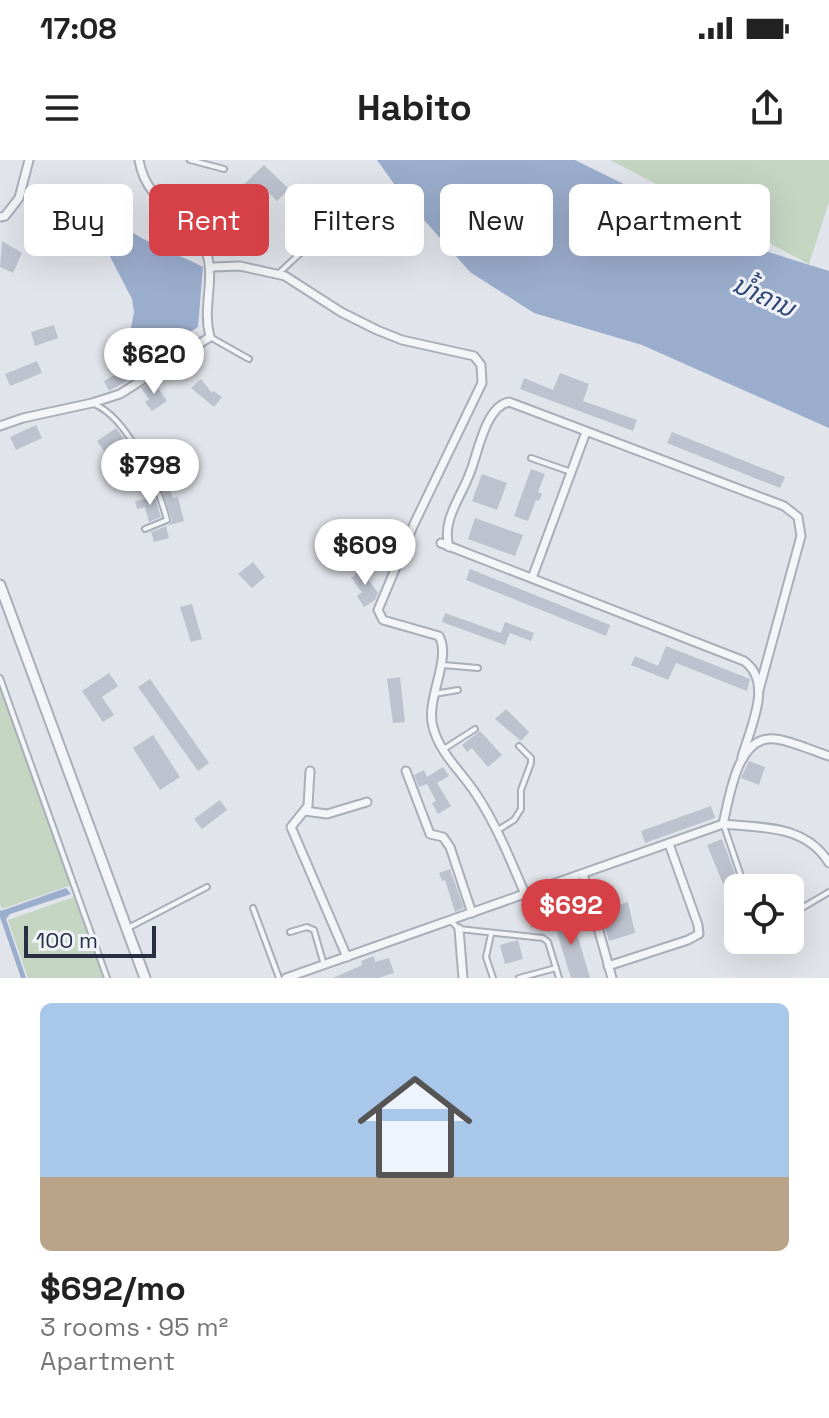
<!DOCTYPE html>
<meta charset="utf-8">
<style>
:root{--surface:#fff;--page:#f6f6f6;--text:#222;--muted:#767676;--accent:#d54146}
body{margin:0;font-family:"Space Grotesk","Noto Sans Lao",sans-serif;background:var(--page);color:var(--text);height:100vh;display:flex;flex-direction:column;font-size:30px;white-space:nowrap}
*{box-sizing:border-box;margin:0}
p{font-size:26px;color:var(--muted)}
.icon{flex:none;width:44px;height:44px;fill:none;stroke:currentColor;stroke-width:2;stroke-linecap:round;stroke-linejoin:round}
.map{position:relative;height:818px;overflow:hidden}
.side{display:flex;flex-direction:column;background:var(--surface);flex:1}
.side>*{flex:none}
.top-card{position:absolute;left:24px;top:24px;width:782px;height:72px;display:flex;gap:16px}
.tools{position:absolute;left:724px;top:714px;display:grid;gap:16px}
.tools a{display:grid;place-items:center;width:80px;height:80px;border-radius:12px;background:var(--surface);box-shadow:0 8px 32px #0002;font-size:40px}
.scale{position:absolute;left:24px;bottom:20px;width:132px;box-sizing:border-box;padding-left:8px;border:4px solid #282f43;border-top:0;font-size:22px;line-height:28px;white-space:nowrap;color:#282f43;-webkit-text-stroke:6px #f1f3f8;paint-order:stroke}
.price{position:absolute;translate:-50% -68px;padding:0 18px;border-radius:28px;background:#fff;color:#222;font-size:26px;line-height:52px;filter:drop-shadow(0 2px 4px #0008)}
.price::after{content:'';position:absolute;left:50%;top:48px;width:24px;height:18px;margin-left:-12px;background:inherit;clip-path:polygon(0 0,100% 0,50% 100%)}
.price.on{background:var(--accent);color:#fff}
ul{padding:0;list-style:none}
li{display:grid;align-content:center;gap:16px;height:424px;padding:0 40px}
li span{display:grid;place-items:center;height:248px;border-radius:12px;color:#555}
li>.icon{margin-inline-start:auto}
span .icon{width:144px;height:144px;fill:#fffc;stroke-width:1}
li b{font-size:34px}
.chip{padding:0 28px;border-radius:12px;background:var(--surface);box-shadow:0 8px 32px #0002;font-size:28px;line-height:72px}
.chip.on{background:var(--accent);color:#fff}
.status{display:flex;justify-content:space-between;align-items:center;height:56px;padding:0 40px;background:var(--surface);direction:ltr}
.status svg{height:22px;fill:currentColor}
header{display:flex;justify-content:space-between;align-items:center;height:104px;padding:0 40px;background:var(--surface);font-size:36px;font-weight:700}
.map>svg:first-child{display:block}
.green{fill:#c4d5c2}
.water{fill:#9badcc}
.building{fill:#bec2ce}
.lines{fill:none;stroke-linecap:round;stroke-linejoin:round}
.service-casing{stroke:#aaaeb8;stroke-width:8}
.minor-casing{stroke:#aaaeb8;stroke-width:11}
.tertiary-casing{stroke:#aaaeb8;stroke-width:13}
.service{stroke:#f4f5f8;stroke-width:4}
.minor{stroke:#f4f5f8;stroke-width:7}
.tertiary{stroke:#f4f5f8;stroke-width:9}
.labels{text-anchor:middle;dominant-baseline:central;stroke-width:6;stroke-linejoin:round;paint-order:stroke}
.water-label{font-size:26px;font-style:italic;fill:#304879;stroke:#f1f3f8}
</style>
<div class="status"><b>17:08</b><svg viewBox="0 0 49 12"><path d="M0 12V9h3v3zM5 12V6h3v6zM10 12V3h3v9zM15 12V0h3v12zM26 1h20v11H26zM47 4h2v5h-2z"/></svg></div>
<header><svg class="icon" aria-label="menu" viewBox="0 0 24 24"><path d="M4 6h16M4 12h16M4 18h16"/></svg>Habito<svg class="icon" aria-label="share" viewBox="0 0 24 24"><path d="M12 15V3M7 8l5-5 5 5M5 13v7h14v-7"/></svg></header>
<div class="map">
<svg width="829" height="818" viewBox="0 0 829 818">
<rect width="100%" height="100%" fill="#e1e4ea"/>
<!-- green -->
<g class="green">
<path d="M610,0H829V42L809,104Z"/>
<path d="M0,527L71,725L2,749L0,744Z"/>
<path d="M74,737L103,818H28L8,760Z"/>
</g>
<!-- water -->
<g class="water">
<path d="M377,0H575L749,86L829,111V268L642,185L534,153L470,112L402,35Z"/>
<path d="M106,45C109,49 110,53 113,56C128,77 179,94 203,107L198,167C182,178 143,192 130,173L134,152L132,139L89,56Z"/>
<path d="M66,728L71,734L10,754L6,759L26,818H21L0,757V749L1,751Z"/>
</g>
<!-- building -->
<g class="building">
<path d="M264,5L289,29L277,41L264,28L261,32L257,30L244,42L236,32Z"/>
<path d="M2,81L22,93L13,113L0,107Z"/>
<path d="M54,165L58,178L35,186L31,172Z"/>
<path d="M37,201L42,213L10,226L5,214Z"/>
<path d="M138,202L144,211L109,231L104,221Z"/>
<path d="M560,213L589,224L583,241L637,260L633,271L520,229L524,218L553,230Z"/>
<path d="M201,219L212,233L213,231L222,237L214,247L191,228Z"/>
<path d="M153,221L167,241L152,251L145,242L149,239L141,228Z"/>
<path d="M36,265L42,278L16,290L10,277Z"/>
<path d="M116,268L125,280L106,294L97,281Z"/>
<path d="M672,272L785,317L780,328L667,283Z"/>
<path d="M162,309L173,338L178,337L184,361L166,366L169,378L154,382L151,372L169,365L172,360L155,312Z"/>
<path d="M531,309L545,314L538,332L542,334L539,341L536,340L528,361L514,356Z"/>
<path d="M482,314L507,323L497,350L472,341Z"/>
<path d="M153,332L161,357L149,362L145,347L137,349L135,341L146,339L144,334Z"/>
<path d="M475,358L523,375L515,396L468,379Z"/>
<path d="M253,402L265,417L252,428L238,414Z"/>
<path d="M366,406L373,414L367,418L378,433L375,440L364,447L357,436L362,432L351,418Z"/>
<path d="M470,409L610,465L606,476L466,420Z"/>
<path d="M192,444L202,479L191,482L180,447Z"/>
<path d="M445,453L501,473L505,462L534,473L531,481L510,473L505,485L442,462Z"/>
<path d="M666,486L750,519L747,531L676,503L668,520L631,505L635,496L658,506Z"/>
<path d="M109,513L118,526L102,537L114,555L103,562L82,531Z"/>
<path d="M400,517L405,562L393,563L387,519Z"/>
<path d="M150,519L209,603L198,611L138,527Z"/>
<path d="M506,549L529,572L521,581L495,559Z"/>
<path d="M480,571L502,595L488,607L472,588L467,592L462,585Z"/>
<path d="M153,575L180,617L160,630L133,588Z"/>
<path d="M749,601L765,607L759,625L741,618Z"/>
<path d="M443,607L449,616L437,623L451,646L438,654L432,643L436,641L427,624L419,627L414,615L424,610L427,617Z"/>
<path d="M220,640L227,650L202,669L194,659Z"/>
<path d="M711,646L715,658L645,683L641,671Z"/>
<path d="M722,679L737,719L723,724L707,685Z"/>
<path d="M450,709L464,748L455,752L445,720L442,721L439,713Z"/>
<path d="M628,742L635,773L609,781L603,760L615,756L612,747Z"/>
<path d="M546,746L550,762L531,768L526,751Z"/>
<path d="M571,754L590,818H571L553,760Z"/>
<path d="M518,780L523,799L505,804L500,785Z"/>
<path d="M374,796L375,802L389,798L394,813L378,818H333L362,805L361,801Z"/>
</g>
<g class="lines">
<!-- service casing -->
<g class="service-casing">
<g id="service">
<path d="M190,0L224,9"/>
<path d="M279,113L320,75"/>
<path d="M210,177L249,199"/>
<path d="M94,244C128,258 158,325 167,360L145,369"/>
<path d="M531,298L571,312"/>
<path d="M443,505L478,508"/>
<path d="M0,518L107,818"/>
<path d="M434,534L458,530"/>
<path d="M444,589L475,569"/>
<path d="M724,666L745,728"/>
<path d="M498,670L514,660L521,649V630L531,603V598L519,586"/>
<path d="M253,748L279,818"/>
<path d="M802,748L829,732"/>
<path d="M450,760L459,769L543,778L548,782L559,818"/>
<path d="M128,768L207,727"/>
<path d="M290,772L307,767L314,770L324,805"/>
<path d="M491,774L486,797L493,818"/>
<path d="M519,818L556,808"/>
</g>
</g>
<!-- minor casing -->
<g class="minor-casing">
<g id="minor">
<path d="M0,57L5,56L19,38L29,0"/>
<path d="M212,107L240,106L285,116L341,152L377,170L402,180L474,196L481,205L482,223L414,364L378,450L383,460L439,476C452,499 425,540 433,567C440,594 461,611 476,634C496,664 511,701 525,734"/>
<path d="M0,266L23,258L92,243L120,234L210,177C201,144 219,114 202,81C184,45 147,47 139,0"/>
<path d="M441,383L744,501C774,522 750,568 742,597"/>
<path d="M449,387C441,359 463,335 471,310C478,292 486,246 509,242L784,346L798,357L801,376L759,530"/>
<path d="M532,418L586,272"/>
<path d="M310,611L308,646L291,667L347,797"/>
<path d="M406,611L430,674L443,677L450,687L472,753"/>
<path d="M305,651L327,654L367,642"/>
<path d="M723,664C729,640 736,582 768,579C783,577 813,591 829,596"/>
<path d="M583,714L612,818"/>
<path d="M459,769L463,818"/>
<path d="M608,806L688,780L699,774L698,765L669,684"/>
<path d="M286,818L723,664C764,668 806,665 829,703"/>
</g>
</g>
<!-- tertiary casing -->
<g class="tertiary-casing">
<path id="tertiary" d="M0,425L145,818"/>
</g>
<!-- service -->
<use href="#service" class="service"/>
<!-- minor -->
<use href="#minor" class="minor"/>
<!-- tertiary -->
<use href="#tertiary" class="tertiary"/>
</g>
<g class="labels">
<!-- water labels -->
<g class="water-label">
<text transform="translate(764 136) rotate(25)">ນ້ຳຄານ</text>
</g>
</g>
</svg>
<div class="tools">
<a><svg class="icon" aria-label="locate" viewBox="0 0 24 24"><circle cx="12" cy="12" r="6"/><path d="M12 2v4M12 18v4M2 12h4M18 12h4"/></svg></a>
</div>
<div class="scale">100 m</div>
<b class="price" style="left:154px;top:236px">$620</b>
<b class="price" style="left:150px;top:347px">$798</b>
<b class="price" style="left:365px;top:427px">$609</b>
<b class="price on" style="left:571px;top:787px">$692</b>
<div class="top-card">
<a class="chip">Buy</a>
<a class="chip on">Rent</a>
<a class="chip">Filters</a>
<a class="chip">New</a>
<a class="chip">Apartment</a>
</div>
</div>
<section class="side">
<ul>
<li><span style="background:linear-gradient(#a9c7e8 70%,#b9a48a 0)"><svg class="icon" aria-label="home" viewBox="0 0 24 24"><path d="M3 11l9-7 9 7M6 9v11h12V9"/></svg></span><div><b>$692/mo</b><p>3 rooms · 95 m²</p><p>Apartment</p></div></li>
</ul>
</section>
